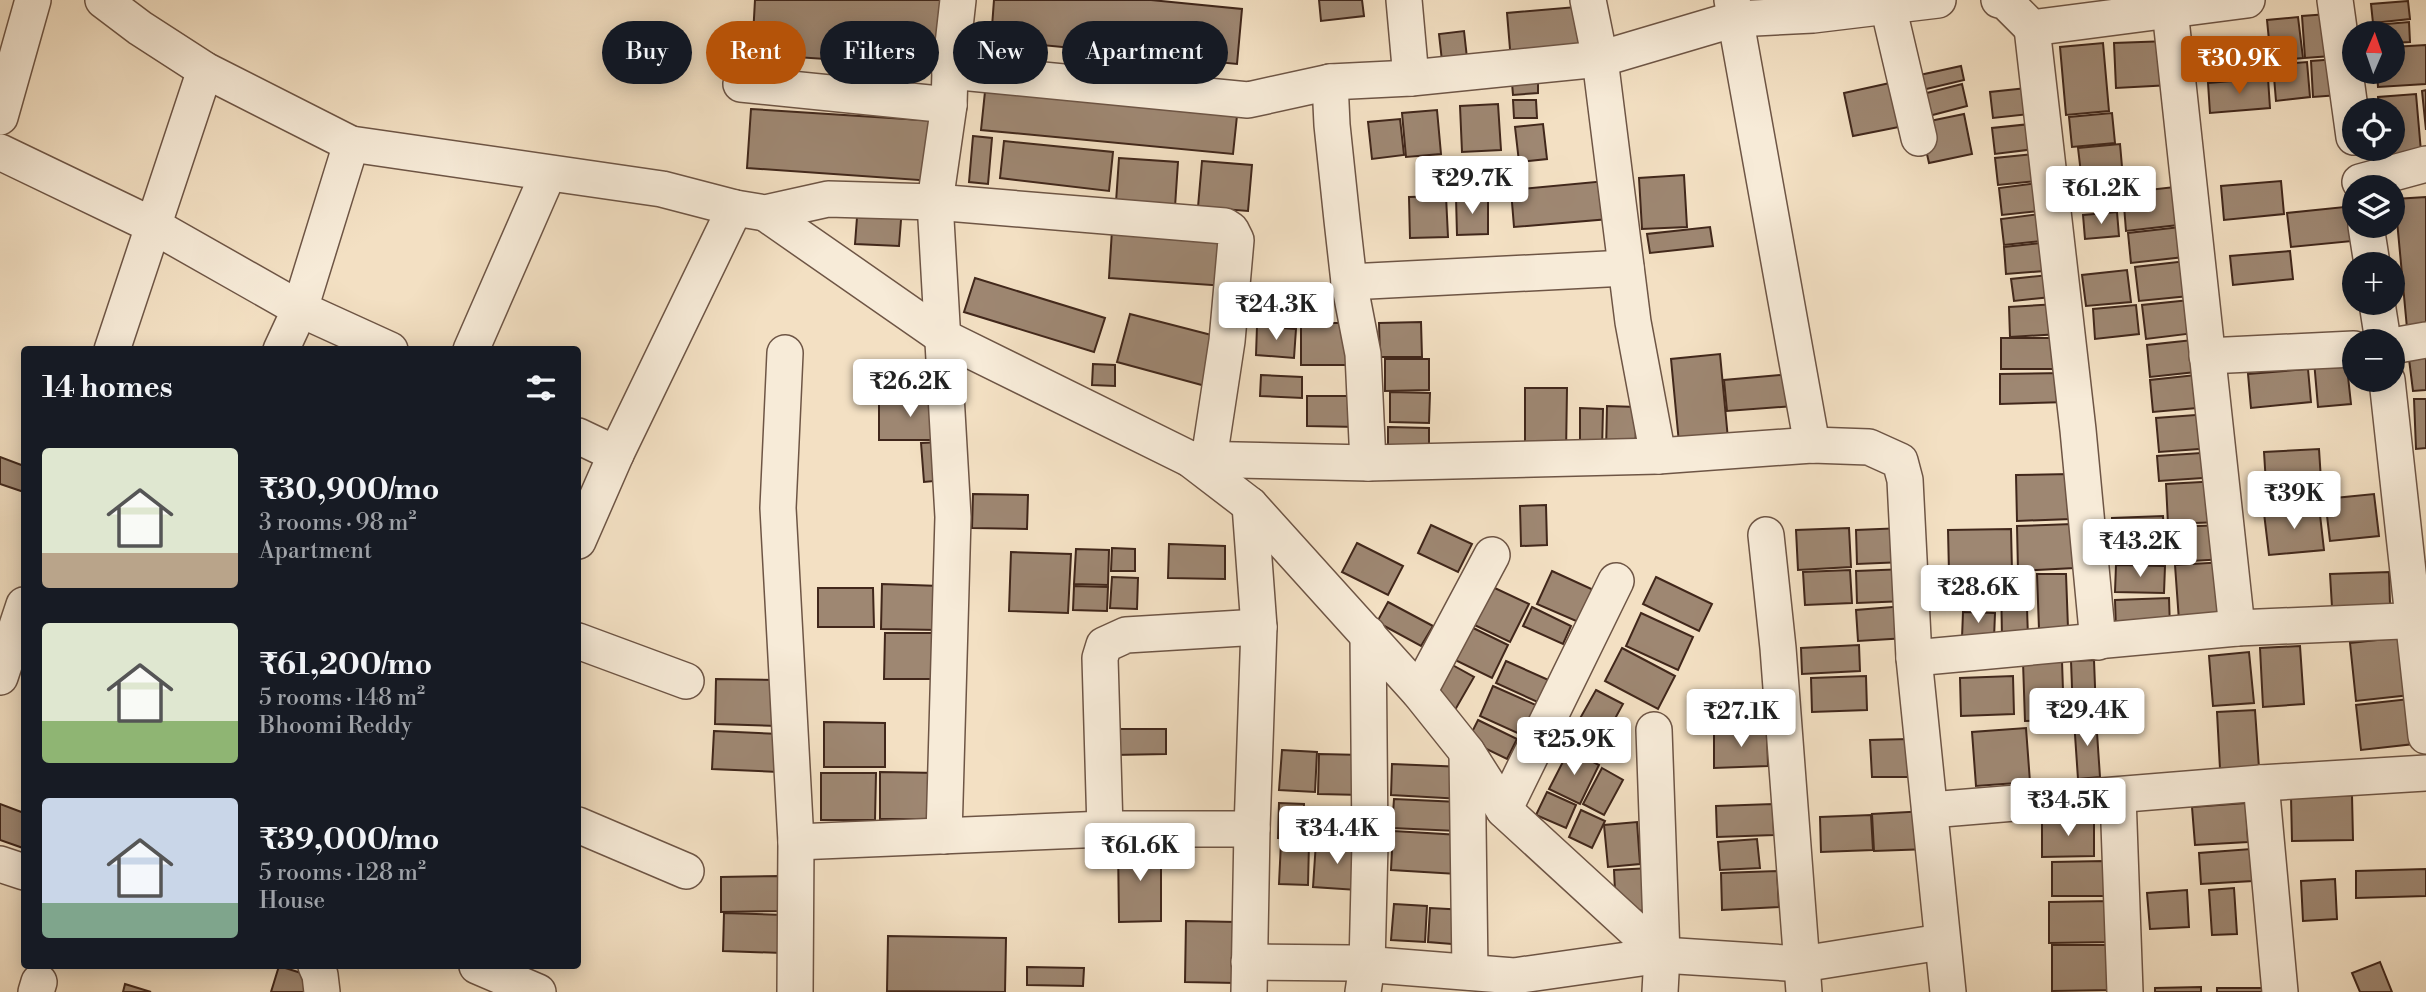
<!DOCTYPE html>
<meta charset="utf-8">
<style>
:root{--surface:#171b24;--page:#242831;--text:#f1f3f6;--muted:#9ea1a6;--accent:#b45309}
body{margin:0;font-family:"Libre Bodoni",serif;background:var(--page);color:var(--text);height:100vh;display:flex;flex-direction:column;font-size:26px;white-space:nowrap}
*{box-sizing:border-box;margin:0}
p{font-size:23px;color:var(--muted)}
.icon{flex:none;width:38px;height:38px;fill:none;stroke:currentColor;stroke-width:2;stroke-linecap:round;stroke-linejoin:round}
.map{position:relative;flex:1;overflow:hidden}
.side{position:absolute;left:21px;top:346px;width:560px;height:623px;display:flex;flex-direction:column;background:var(--surface);border-radius:7px;box-shadow:0 4px 18px #0003}
.side>*{flex:none}
.top-card{position:absolute;left:602px;top:21px;width:665px;height:63px;display:flex;gap:14px}
.needle{width:46px;rotate:2deg}
.tools{position:absolute;left:2342px;top:21px;display:grid;gap:14px}
.tools a{display:grid;place-items:center;width:63px;height:63px;border-radius:50%;background:var(--surface);box-shadow:0 4px 18px #0003;font-size:35px}
.price{position:absolute;translate:-50% -60px;padding:0 16px;border-radius:7px;background:#fff;color:#222;font-size:23px;line-height:46px;filter:drop-shadow(0 2px 4px #0008)}
.price::after{content:'';position:absolute;left:50%;top:42px;width:21px;height:16px;margin-left:-10px;background:inherit;clip-path:polygon(0 0,100% 0,50% 100%)}
.price.on{background:var(--accent);color:#fff}
ul{padding:0;list-style:none}
li{display:flex;align-items:center;gap:21px;height:175px;padding:0 21px}
li span{display:grid;place-items:center;flex:none;width:196px;height:140px;border-radius:7px;color:#555}
li>.icon{margin-inline-start:auto}
span .icon{width:84px;height:84px;fill:#fffc;stroke-width:1}
li b{font-size:30px}
h2{display:flex;justify-content:space-between;align-items:center;height:84px;padding:0 21px;font-size:30px}
.chip{padding:0 24px;border-radius:32px;background:var(--surface);box-shadow:0 4px 18px #0003;font-size:24px;line-height:63px}
.chip.on{background:var(--accent);color:#fff}
.map>svg:first-child{display:block}
.building{fill:#9e8772;stroke:#41271b;stroke-width:2}
.lines{fill:none;stroke-linecap:round;stroke-linejoin:round}
.minor-casing{stroke:#6e5545;stroke-width:38}
.minor{stroke:#f7ebd8;stroke-width:35}
</style>
<div class="map">
<svg width="2426" height="992" viewBox="0 0 2426 992">
<rect width="100%" height="100%" fill="#f3e0c3"/>
<filter id="stains"><feTurbulence type="fractalNoise" baseFrequency=".00286" numOctaves="4"/><feColorMatrix values="0 0 0 0 .2 0 0 0 0 .09 0 0 0 0 .02 0 0 0 .5 -.17"/></filter>
<radialGradient id="worn" r=".72"><stop offset=".6" stop-color="#630" stop-opacity="0"/><stop offset="1" stop-color="#630" stop-opacity=".3"/></radialGradient>
<!-- building -->
<g class="building">
<path d="M755,0H949L945,67L752,54Z"/>
<path d="M994,0H1151L1242,9L1237,64L991,40Z"/>
<path d="M1319,0H1362L1364,16L1321,21Z"/>
<path d="M2408,1L2410,19L2373,23L2371,4Z"/>
<path d="M1576,7L1580,55L1511,61L1507,13Z"/>
<path d="M2328,14L2331,56L2305,58L2302,16Z"/>
<path d="M2298,17L2303,58L2271,61L2267,20Z"/>
<path d="M2409,22L2410,42L2392,43V33H2375V25Z"/>
<path d="M1464,31L1468,67L1443,70L1439,34Z"/>
<path d="M2168,41L2171,85L2116,88L2114,43Z"/>
<path d="M2103,43L2109,111L2066,115L2060,47Z"/>
<path d="M2426,45V84L2378,87L2377,72H2392V47Z"/>
<path d="M2337,59L2339,95L2313,97L2311,61Z"/>
<path d="M1128,62L1169,65L1167,85L1126,82Z"/>
<path d="M2307,62L2310,97L2276,101L2273,65Z"/>
<path d="M1961,66L1964,80L1918,91L1915,76Z"/>
<path d="M2268,78L2270,108L2210,113L2208,83Z"/>
<path d="M1538,81V93L1513,95L1512,83Z"/>
<path d="M1899,81L1909,125L1853,136L1844,93Z"/>
<path d="M986,82L1238,106L1233,154L981,130Z"/>
<path d="M1962,84L1967,106L1925,117L1919,95Z"/>
<path d="M2037,87L2039,113L1993,118L1990,92Z"/>
<path d="M2426,90V130L2422,91Z"/>
<path d="M2416,94L2422,163L2384,166L2383,149H2392V110H2379L2378,97Z"/>
<path d="M1513,100H1536L1537,118H1514Z"/>
<path d="M1498,104L1501,150L1462,152L1460,106Z"/>
<path d="M751,109L937,121L933,181L747,168Z"/>
<path d="M1437,110L1441,154L1406,157L1402,113Z"/>
<path d="M2112,113L2115,143L2072,147L2069,117Z"/>
<path d="M1964,114L1972,154L1929,163L1920,123Z"/>
<path d="M1400,119L1404,155L1372,159L1368,122Z"/>
<path d="M2040,123L2043,148L1995,154L1992,128Z"/>
<path d="M1543,124L1547,159L1519,162L1515,127Z"/>
<path d="M973,136L992,138L988,184L969,182Z"/>
<path d="M1004,141L1113,152L1109,191L1000,178Z"/>
<path d="M2120,144L2123,178L2082,182L2078,148Z"/>
<path d="M2044,153L2047,180L1998,185L1995,158Z"/>
<path d="M1119,158L1178,162L1175,207L1116,202Z"/>
<path d="M1202,161L1252,165L1248,211L1198,207Z"/>
<path d="M1484,175L1485,193L1452,195V177Z"/>
<path d="M1684,175L1687,227L1642,229L1639,178Z"/>
<path d="M1606,181L1609,219L1514,227L1511,190Z"/>
<path d="M2281,181L2284,214L2224,220L2221,186Z"/>
<path d="M2046,182L2048,210L2002,215L1999,188Z"/>
<path d="M2117,183L2119,206L2078,209L2077,186Z"/>
<path d="M2183,186L2187,224L2126,231L2123,193Z"/>
<path d="M1446,196L1448,237L1410,238L1409,197Z"/>
<path d="M1456,197H1488V234L1457,235Z"/>
<path d="M2426,197V338L2408,339L2395,199Z"/>
<path d="M858,204L902,207L899,246L855,244Z"/>
<path d="M2354,206V226L2363,240L2291,247L2287,213Z"/>
<path d="M2117,212L2119,236L2085,239L2083,215Z"/>
<path d="M2048,213L2051,240L2004,245L2001,219Z"/>
<path d="M2189,226L2193,256L2131,263L2128,233Z"/>
<path d="M1710,227L1713,246L1650,253L1647,234Z"/>
<path d="M1112,230L1229,238L1226,286L1109,278Z"/>
<path d="M2041,243L2044,271L2006,274L2004,247Z"/>
<path d="M2290,251L2293,279L2233,285L2230,256Z"/>
<path d="M2195,260L2199,295L2139,301L2135,267Z"/>
<path d="M2127,270L2131,302L2086,306L2082,275Z"/>
<path d="M2049,275L2051,297L2014,301L2011,279Z"/>
<path d="M975,278L1105,318L1094,352L964,312Z"/>
<path d="M2199,299L2203,332L2146,339L2142,305Z"/>
<path d="M2058,304L2060,334L2010,337L2009,307Z"/>
<path d="M2136,305L2139,334L2095,339L2093,309Z"/>
<path d="M1130,314L1223,338L1209,387L1117,362Z"/>
<path d="M1421,322L1422,357H1380L1379,323Z"/>
<rect x="1301" y="323" width="51" height="42"/>
<path d="M1257,326L1296,329L1294,358L1256,355Z"/>
<path d="M2001,338H2067L2066,369H2001Z"/>
<path d="M2202,339L2205,371L2150,377L2147,345Z"/>
<path d="M2426,350V390L2413,391L2408,351Z"/>
<path d="M1720,354L1728,439L1679,443L1671,359Z"/>
<path d="M2346,358L2351,404L2318,407L2314,361Z"/>
<path d="M1385,359H1429V390L1385,391Z"/>
<path d="M1093,364L1115,365V386L1092,385Z"/>
<path d="M862,366L920,367L919,394L861,393Z"/>
<path d="M2308,369L2311,402L2251,408L2248,374Z"/>
<path d="M2066,373L2067,402L2000,404V374Z"/>
<path d="M1791,374L1794,406L1727,411L1724,380Z"/>
<path d="M2205,374L2208,407L2153,412L2150,380Z"/>
<path d="M1261,375L1302,377V398L1260,396Z"/>
<path d="M1525,388H1567L1566,455L1525,454Z"/>
<path d="M1390,392L1430,393L1429,423L1390,422Z"/>
<path d="M1307,396H1359L1358,427L1307,426Z"/>
<rect x="879" y="399" width="61" height="41"/>
<path d="M2414,399H2426V448L2416,449Z"/>
<path d="M1607,406L1637,407L1635,453L1606,452Z"/>
<path d="M1580,408L1603,409L1602,451L1580,450Z"/>
<path d="M2209,414L2212,448L2159,452L2156,418Z"/>
<path d="M1388,427L1429,428V459L1388,458Z"/>
<path d="M943,442L945,480L924,482L921,443Z"/>
<path d="M2319,449L2322,496L2267,500L2264,452Z"/>
<path d="M2216,452L2217,477L2159,481L2157,456Z"/>
<path d="M0,457L24,466V492L0,484Z"/>
<path d="M2070,474L2071,519L2017,521L2016,475Z"/>
<path d="M2219,481L2221,522L2168,524L2166,484Z"/>
<path d="M973,494L1028,495L1027,529L972,528Z"/>
<path d="M2374,494L2379,536L2330,541L2325,499Z"/>
<path d="M1546,505L1547,545L1521,546L1520,506Z"/>
<path d="M2319,506L2324,550L2269,555L2264,513Z"/>
<path d="M2163,516L2165,554L2113,556L2112,518Z"/>
<path d="M2072,524L2074,568L2018,571L2017,526Z"/>
<path d="M1431,525L1472,544L1458,572L1418,553Z"/>
<path d="M2224,525L2226,559L2173,562L2172,527Z"/>
<path d="M1849,528L1851,567L1798,570L1796,530Z"/>
<path d="M1903,528L1904,562L1857,564L1856,530Z"/>
<path d="M2011,529L2012,571L1949,573L1948,530Z"/>
<path d="M1357,543L1403,566L1388,595L1342,572Z"/>
<path d="M1169,544L1225,546V579L1168,578Z"/>
<path d="M1112,548L1135,549V571H1111Z"/>
<path d="M1076,549L1109,550L1108,585L1074,584Z"/>
<path d="M1011,552L1071,554L1068,613L1009,611Z"/>
<path d="M2226,562L2230,617L2179,621L2175,565Z"/>
<path d="M2116,565L2165,566L2164,593L2115,592Z"/>
<path d="M1906,569L1907,601L1857,603L1856,571Z"/>
<path d="M1850,570L1852,603L1805,605L1803,572Z"/>
<path d="M1552,571L1598,592L1583,624L1537,604Z"/>
<path d="M2389,572L2390,604L2332,607L2330,574Z"/>
<path d="M2037,574H2066L2068,628L2039,629Z"/>
<path d="M1112,577L1138,578L1137,609L1110,608Z"/>
<path d="M1656,577L1712,604L1699,631L1643,604Z"/>
<path d="M2026,579L2028,637L2002,638L2001,580Z"/>
<path d="M1949,580L1994,581V606L1949,605Z"/>
<path d="M1484,583L1529,604L1510,642L1466,621Z"/>
<path d="M882,584L940,586L939,630L881,629Z"/>
<path d="M1074,586L1108,587L1107,611L1073,610Z"/>
<path d="M818,588H873L874,627H818Z"/>
<path d="M2169,598L2170,628L2116,630L2115,600Z"/>
<path d="M1388,602L1433,626L1421,646L1377,622Z"/>
<path d="M1905,606L1907,638L1858,641L1856,610Z"/>
<path d="M1532,607L1571,626L1563,644L1523,626Z"/>
<path d="M1963,612L1995,613L1994,639L1962,638Z"/>
<path d="M1641,613L1693,637L1678,670L1626,646Z"/>
<path d="M1463,623L1508,645L1492,678L1447,656Z"/>
<path d="M885,633H933V679H884Z"/>
<path d="M2404,637L2410,695L2356,701L2350,643Z"/>
<path d="M1859,645L1860,671L1802,674L1801,648Z"/>
<path d="M2300,646L2304,704L2263,707L2260,648Z"/>
<path d="M1622,648L1675,676L1658,709L1605,681Z"/>
<path d="M2249,652L2254,703L2213,706L2209,656Z"/>
<path d="M2094,660L2096,713L2073,714L2071,661Z"/>
<path d="M1506,661L1553,682L1542,704L1496,683Z"/>
<path d="M2062,661L2064,720L2025,721L2023,662Z"/>
<path d="M1447,662L1474,677L1455,710L1428,695Z"/>
<path d="M1866,676L1867,710L1812,712L1811,678Z"/>
<path d="M2013,676L2014,714L1961,716L1960,678Z"/>
<path d="M716,679L778,680L777,726L715,724Z"/>
<path d="M1493,686L1538,706L1524,736L1480,716Z"/>
<path d="M1596,690L1623,704L1605,737L1578,722Z"/>
<path d="M2409,699L2414,744L2361,750L2356,705Z"/>
<path d="M2255,710L2259,768L2220,769L2217,712Z"/>
<path d="M2096,718L2100,777L2078,779L2074,720Z"/>
<path d="M1478,720L1517,739L1507,759L1468,740Z"/>
<path d="M824,722L885,723V767H824Z"/>
<path d="M2026,728L2030,782L1976,786L1972,732Z"/>
<path d="M1114,729H1166V754L1114,755Z"/>
<path d="M714,731L780,734L778,772L712,769Z"/>
<path d="M1767,731L1768,766L1714,768V732Z"/>
<path d="M1909,739L1910,777H1872L1870,740Z"/>
<path d="M1282,750L1317,752L1315,792L1279,790Z"/>
<path d="M1569,750L1599,765L1580,804L1549,789Z"/>
<path d="M1319,754L1363,755L1362,795L1318,794Z"/>
<path d="M1392,764L1464,767L1462,799L1391,795Z"/>
<path d="M1602,768L1623,780L1604,815L1583,804Z"/>
<path d="M880,772L938,773L937,819H880Z"/>
<path d="M821,773H876L875,820H821Z"/>
<path d="M1547,792L1576,805L1566,828L1536,815Z"/>
<path d="M2352,795L2353,840L2292,841L2291,797Z"/>
<path d="M1394,799L1459,802L1457,831L1392,828Z"/>
<path d="M1279,803L1304,804L1303,839L1278,838Z"/>
<path d="M2246,803L2248,842L2195,845L2192,807Z"/>
<path d="M0,804L24,813L23,848L0,840Z"/>
<path d="M1773,804L1774,835L1717,837L1716,806Z"/>
<path d="M1581,810L1605,821L1592,848L1569,837Z"/>
<path d="M1927,811L1929,849L1874,851L1872,814Z"/>
<path d="M1871,815L1873,850L1821,852L1820,817Z"/>
<path d="M2094,818V856L2042,857V819Z"/>
<path d="M1637,822L1640,864L1608,867L1604,825Z"/>
<path d="M1393,831L1460,835L1457,874L1391,870Z"/>
<path d="M1757,839L1760,868L1720,870L1718,842Z"/>
<path d="M1281,842L1309,843L1308,885L1279,884Z"/>
<path d="M1316,842L1360,845L1357,890L1313,887Z"/>
<path d="M1118,845H1161V921L1119,922Z"/>
<path d="M2251,849L2253,881L2201,884L2199,853Z"/>
<path d="M2104,861L2105,896H2052V862Z"/>
<path d="M1650,868L1653,910L1616,912L1614,870Z"/>
<path d="M2426,869V896L2356,898V871Z"/>
<path d="M1777,871L1779,907L1722,910L1721,873Z"/>
<path d="M780,876L781,911L721,912V877Z"/>
<path d="M2335,879L2337,919L2303,921L2301,881Z"/>
<path d="M2234,888L2237,934L2212,935L2209,890Z"/>
<path d="M2187,890L2189,927L2150,929L2147,893Z"/>
<path d="M2113,901V942L2049,943V902Z"/>
<path d="M1394,904L1427,906L1425,942L1391,940Z"/>
<path d="M1430,908L1466,910L1464,945L1428,942Z"/>
<path d="M724,913L784,915L782,953L723,951Z"/>
<path d="M1186,921L1237,922L1236,983L1185,982Z"/>
<path d="M888,936L1006,938L1005,992L887,991Z"/>
<path d="M2052,945H2111V990L2052,991Z"/>
<path d="M2380,962L2392,992H2360L2352,973Z"/>
<path d="M279,966L320,979L316,992H271Z"/>
<path d="M1027,967L1084,968L1083,986L1027,985Z"/>
<path d="M125,984L151,992H123Z"/>
<path d="M2201,987V992H2155V988Z"/>
<rect x="2217" y="988" width="53" height="4"/>
</g>
<g class="lines">
<!-- minor casing -->
<g class="minor-casing">
<g id="minor">
<path d="M103,0L140,28L205,70L351,144L662,189L735,208L765,213L828,199L935,202L1225,226L1231,230L1236,240L1227,341L1209,459"/>
<path d="M1404,0L1411,78"/>
<path d="M1588,0L1600,59L1633,322L1658,456"/>
<path d="M1732,0L1812,445"/>
<path d="M1999,0L2006,2L2032,28L2247,0"/>
<path d="M2335,0L2354,137"/>
<path d="M1888,6L1919,138"/>
<path d="M2170,10L2237,628"/>
<path d="M2032,28L2078,430L2098,642"/>
<path d="M950,71L1248,100L1330,82L1332,125L1342,220L1349,282L1363,354L1368,463"/>
<path d="M1330,82L1411,78L1600,59L1735,19L1813,15L1938,0"/>
<path d="M741,84L949,105"/>
<path d="M0,117L33,0"/>
<path d="M351,144L300,309L390,350"/>
<path d="M0,152L152,225L300,309L281,350"/>
<path d="M2360,182L2426,164"/>
<path d="M765,213L943,337L1190,459L1250,505L1419,692L1467,752L1504,810L1662,955"/>
<path d="M2366,226L2372,264"/>
<path d="M1349,282L1626,268"/>
<path d="M2377,303L2383,341"/>
<path d="M2392,346L2426,340"/>
<path d="M112,350L205,70"/>
<path d="M471,350L548,174"/>
<path d="M785,353L778,508L796,842L795,992"/>
<path d="M2207,356L2354,349"/>
<path d="M2387,380L2426,736"/>
<path d="M578,436L616,454L735,208"/>
<path d="M1190,459L1368,463L1658,456L1812,445L1869,447L1900,461L1905,480L1914,658L1948,992"/>
<path d="M1766,535L1778,648L1804,992"/>
<path d="M578,541L616,454"/>
<path d="M578,641L686,681"/>
<path d="M1914,658L2237,628L2426,620"/>
<path d="M0,677L24,605"/>
<path d="M1419,692L1492,555"/>
<path d="M1654,730L1662,955L1660,992"/>
<path d="M1467,752L1470,972"/>
<path d="M2261,783L2280,992"/>
<path d="M2118,796L2125,992"/>
<path d="M1504,810L1616,581"/>
<path d="M1930,810L2261,783L2426,773"/>
<path d="M578,825L686,871"/>
<path d="M1105,829L1100,658L1104,645L1126,635L1259,627"/>
<path d="M944,836L953,517L935,202L949,105L950,71L958,0"/>
<path d="M796,842L1105,829H1252"/>
<path d="M0,864L24,872"/>
<path d="M1249,962L1350,963L1514,976L1662,955L1802,964L1941,942"/>
<path d="M316,966L320,975L322,992"/>
<path d="M477,966L538,992"/>
<path d="M36,992L39,982"/>
<path d="M1249,992L1252,829L1259,627L1250,505"/>
<path d="M1363,992L1367,965L1370,844L1368,634"/>
</g>
</g>
<!-- minor -->
<use href="#minor" class="minor"/>
</g>
<rect width="100%" height="100%" filter="url(#stains)"/>
<rect width="100%" height="100%" fill="url(#worn)"/>
</svg>
<div class="tools">
<a><svg class="needle" viewBox="-14 -14 28 28"><path d="M0-13l5 13h-10z" fill="#e53935"/><path d="M0 13l5-13h-10z" fill="#9ea1a6"/></svg></a>
<a><svg class="icon" aria-label="locate" viewBox="0 0 24 24"><circle cx="12" cy="12" r="6"/><path d="M12 2v4M12 18v4M2 12h4M18 12h4"/></svg></a>
<a><svg class="icon" aria-label="layers" viewBox="0 0 24 24"><path d="M12 4l9 5-9 5-9-5zM3 14l9 5 9-5"/></svg></a>
<a>+</a>
<a>−</a>
</div>
<b class="price on" style="left:2239px;top:96px">₹30.9K</b>
<b class="price" style="left:1472px;top:216px">₹29.7K</b>
<b class="price" style="left:2101px;top:226px">₹61.2K</b>
<b class="price" style="left:1276px;top:342px">₹24.3K</b>
<b class="price" style="left:910px;top:419px">₹26.2K</b>
<b class="price" style="left:2294px;top:531px">₹39K</b>
<b class="price" style="left:2140px;top:579px">₹43.2K</b>
<b class="price" style="left:1978px;top:625px">₹28.6K</b>
<b class="price" style="left:2087px;top:748px">₹29.4K</b>
<b class="price" style="left:1741px;top:749px">₹27.1K</b>
<b class="price" style="left:1574px;top:777px">₹25.9K</b>
<b class="price" style="left:2068px;top:838px">₹34.5K</b>
<b class="price" style="left:1337px;top:866px">₹34.4K</b>
<b class="price" style="left:1140px;top:883px">₹61.6K</b>
<div class="top-card">
<a class="chip">Buy</a>
<a class="chip on">Rent</a>
<a class="chip">Filters</a>
<a class="chip">New</a>
<a class="chip">Apartment</a>
</div>
<section class="side">
<h2>14 homes<svg class="icon" aria-label="filters" viewBox="0 0 24 24"><path d="M4 7h16M4 17h16"/><circle cx="9" cy="7" r="2"/><circle cx="15" cy="17" r="2"/></svg></h2>
<ul>
<li><span style="background:linear-gradient(#dfe7d0 75%,#b9a48a 0)"><svg class="icon" aria-label="home" viewBox="0 0 24 24"><path d="M3 11l9-7 9 7M6 9v11h12V9"/></svg></span><div><b>₹30,900/mo</b><p>3 rooms · 98 m²</p><p>Apartment</p></div></li>
<li><span style="background:linear-gradient(#dfe7d0 70%,#8fb573 0)"><svg class="icon" aria-label="home" viewBox="0 0 24 24"><path d="M3 11l9-7 9 7M6 9v11h12V9"/></svg></span><div><b>₹61,200/mo</b><p>5 rooms · 148 m²</p><p>Bhoomi Reddy</p></div></li>
<li><span style="background:linear-gradient(#c9d6e8 75%,#7fa58c 0)"><svg class="icon" aria-label="home" viewBox="0 0 24 24"><path d="M3 11l9-7 9 7M6 9v11h12V9"/></svg></span><div><b>₹39,000/mo</b><p>5 rooms · 128 m²</p><p>House</p></div></li>
</ul>
</section>
</div>
